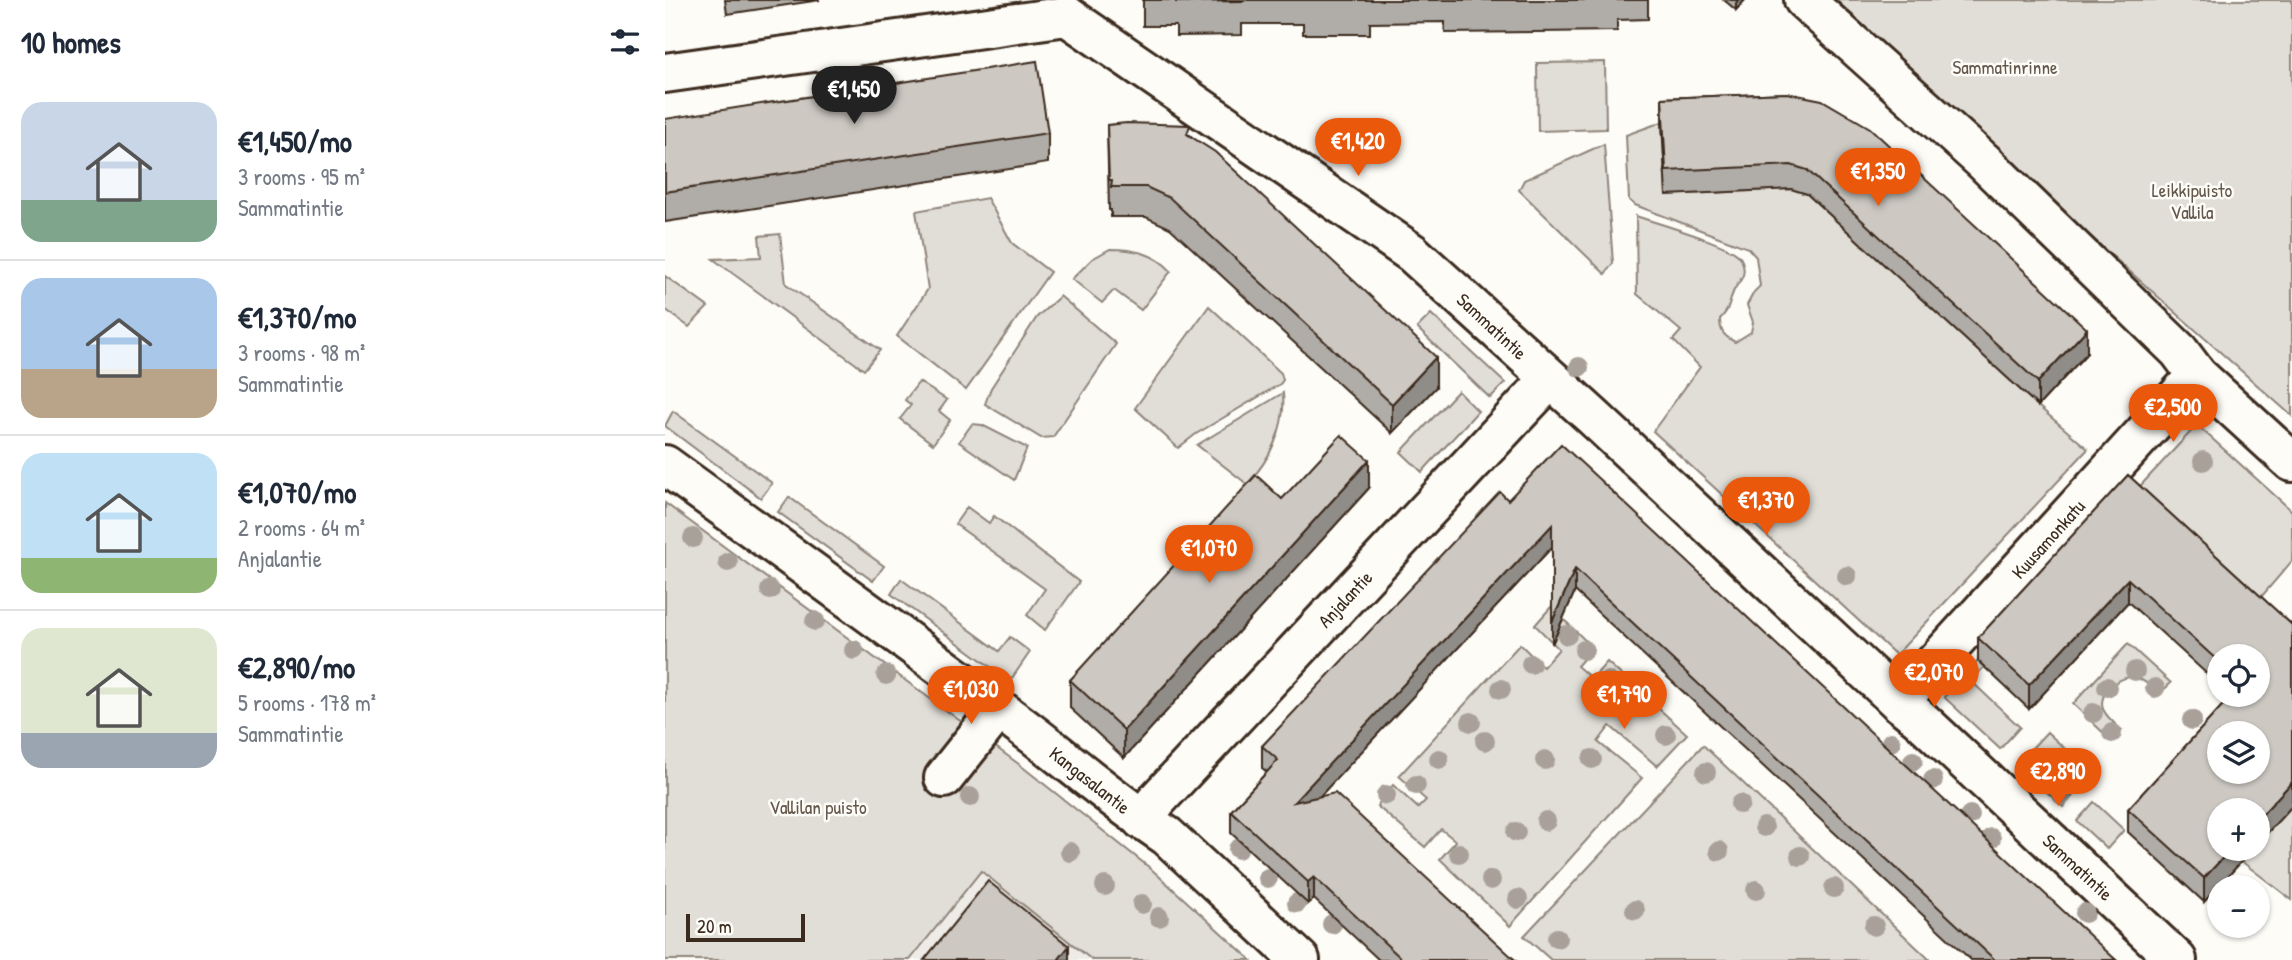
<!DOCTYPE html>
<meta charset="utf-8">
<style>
:root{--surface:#fff;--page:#f2f2f3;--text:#1f2937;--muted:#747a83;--line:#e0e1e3;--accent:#ea580c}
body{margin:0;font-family:"Patrick Hand",sans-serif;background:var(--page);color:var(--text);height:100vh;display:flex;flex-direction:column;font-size:26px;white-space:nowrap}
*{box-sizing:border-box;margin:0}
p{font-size:23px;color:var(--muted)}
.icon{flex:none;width:38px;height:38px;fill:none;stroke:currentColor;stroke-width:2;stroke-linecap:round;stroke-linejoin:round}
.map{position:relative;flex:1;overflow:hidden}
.sheet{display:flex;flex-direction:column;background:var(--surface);width:665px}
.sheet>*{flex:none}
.buttons{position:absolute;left:1542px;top:644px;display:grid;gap:14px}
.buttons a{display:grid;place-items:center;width:63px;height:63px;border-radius:50%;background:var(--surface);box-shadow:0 2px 5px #0004;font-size:35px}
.scale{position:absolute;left:21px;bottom:18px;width:119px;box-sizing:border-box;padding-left:7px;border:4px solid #3b2a1e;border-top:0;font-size:19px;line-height:24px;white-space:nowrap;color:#3b2a1e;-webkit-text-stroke:5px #fdfcf7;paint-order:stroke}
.price{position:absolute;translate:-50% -60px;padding:0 16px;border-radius:24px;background:var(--accent);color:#fff;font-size:23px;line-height:46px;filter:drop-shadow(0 2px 4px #0008)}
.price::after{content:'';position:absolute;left:50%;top:42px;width:21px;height:16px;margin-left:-10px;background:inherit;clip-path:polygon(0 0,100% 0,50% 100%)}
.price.current{background:#222;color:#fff}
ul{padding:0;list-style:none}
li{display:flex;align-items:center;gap:21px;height:175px;padding:0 21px}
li+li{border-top:2px solid var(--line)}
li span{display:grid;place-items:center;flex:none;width:196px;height:140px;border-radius:21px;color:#555}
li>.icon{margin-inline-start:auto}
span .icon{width:84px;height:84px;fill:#fffc;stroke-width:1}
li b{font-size:30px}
h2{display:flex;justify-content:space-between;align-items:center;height:84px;padding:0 21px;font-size:30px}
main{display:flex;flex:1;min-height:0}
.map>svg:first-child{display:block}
.built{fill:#efece7}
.green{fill:#e1ded7;stroke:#8e847a;stroke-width:2}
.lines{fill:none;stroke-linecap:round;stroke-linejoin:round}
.minor-casing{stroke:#3b2a1e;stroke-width:44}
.minor{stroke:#fdfcf7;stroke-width:38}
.tree{fill:#a9a199}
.wall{fill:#b0aca7;stroke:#3b2a1e;stroke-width:2}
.shaded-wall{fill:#908c88;stroke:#3b2a1e;stroke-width:2}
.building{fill:#cdc8c2;stroke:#3b2a1e;stroke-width:2;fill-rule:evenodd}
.labels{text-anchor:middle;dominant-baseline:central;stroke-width:5;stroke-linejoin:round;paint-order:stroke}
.park-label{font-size:19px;fill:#64574c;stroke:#fdfcf7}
.street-label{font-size:19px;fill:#3b2a1e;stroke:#fdfcf7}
</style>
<main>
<section class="sheet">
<h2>10 homes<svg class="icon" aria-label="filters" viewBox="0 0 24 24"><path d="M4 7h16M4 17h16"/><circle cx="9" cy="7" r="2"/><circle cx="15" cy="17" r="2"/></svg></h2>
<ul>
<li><span style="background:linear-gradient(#c9d6e8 70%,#7fa58c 0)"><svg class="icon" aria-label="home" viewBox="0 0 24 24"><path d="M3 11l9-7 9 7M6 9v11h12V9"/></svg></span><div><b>€1,450/mo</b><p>3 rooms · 95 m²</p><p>Sammatintie</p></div></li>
<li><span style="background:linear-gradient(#a9c7e8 65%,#b9a48a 0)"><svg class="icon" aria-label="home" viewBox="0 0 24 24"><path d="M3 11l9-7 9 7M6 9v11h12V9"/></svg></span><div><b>€1,370/mo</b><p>3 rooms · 98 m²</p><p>Sammatintie</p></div></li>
<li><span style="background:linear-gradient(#bfe0f5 75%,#8fb573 0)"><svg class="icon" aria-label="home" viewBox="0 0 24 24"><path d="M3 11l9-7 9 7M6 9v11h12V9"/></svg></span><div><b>€1,070/mo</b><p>2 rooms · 64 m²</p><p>Anjalantie</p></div></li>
<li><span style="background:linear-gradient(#dfe7d0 75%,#9aa5b1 0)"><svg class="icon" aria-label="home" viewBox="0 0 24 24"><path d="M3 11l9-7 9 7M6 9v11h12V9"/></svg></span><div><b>€2,890/mo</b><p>5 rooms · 178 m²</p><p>Sammatintie</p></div></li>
</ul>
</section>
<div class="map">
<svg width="1627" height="960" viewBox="0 0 1627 960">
<rect width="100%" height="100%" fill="#fdfcf7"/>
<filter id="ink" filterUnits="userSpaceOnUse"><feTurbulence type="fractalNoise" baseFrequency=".0143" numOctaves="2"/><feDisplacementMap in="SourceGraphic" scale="14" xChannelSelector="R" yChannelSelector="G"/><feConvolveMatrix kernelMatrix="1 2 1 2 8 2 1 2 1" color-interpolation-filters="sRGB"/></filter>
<g filter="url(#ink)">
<!-- built -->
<path class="built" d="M316,871L427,960H245Z"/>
<!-- green -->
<g class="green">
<path d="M1171,0H1627V416L1407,220Z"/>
<path d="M940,62L941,129L873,131L872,63Z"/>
<path d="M997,122L1001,195L1126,189L1142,194L1373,406L1423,449L1231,655L988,431L1035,367L1008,340L1016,331L972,294L971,216C991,223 1062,243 1074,256C1076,258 1078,263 1078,265C1081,277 1074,281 1069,290C1063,304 1067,306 1055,319C1055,332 1059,336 1070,342L1086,332L1088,322L1082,305L1089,292L1095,286L1091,257L1083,248L970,205L964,200L961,135Z"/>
<path d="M939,144L948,263L940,274L854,190L859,180Z"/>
<path d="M322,198L347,243L385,272L301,390L232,336L263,289L251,211Z"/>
<path d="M115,234L121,284L215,350L199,370L48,259L96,257L94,236Z"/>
<path d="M445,249C468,249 490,253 506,271L476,310L449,290L437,303L407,279L427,259Z"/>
<path d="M0,276L43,307L24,327L0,309Z"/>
<path d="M395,296L451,344L388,437L376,438L320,404L326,388L372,317Z"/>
<path d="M544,306L616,373L618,380L615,384L531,434L513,448L470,408Z"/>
<path d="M766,314L840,383L825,398L752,328Z"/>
<path d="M254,382L282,400L274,411L285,420L268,444L235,419L246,405L240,400Z"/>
<path d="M793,391L813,411L757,472L736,452Z"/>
<path d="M618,393C621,427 605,460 582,484L532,445Z"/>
<path d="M8,411L107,483L96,498L0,426Z"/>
<path d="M307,424L317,425L362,448L349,480L294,442Z"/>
<path d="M1532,425L1627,511V561L1585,610L1463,499Z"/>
<path d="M124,497L219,566L208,581L113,512Z"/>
<path d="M0,503L355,765L485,868L586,960H427L316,871L245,960H0Z"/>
<path d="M302,507L324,523L329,516L414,582L380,630L362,615L380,589L290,524Z"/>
<path d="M236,579L334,651L345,637L365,652L345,681L226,594Z"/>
<path d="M886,607L928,648L912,666L927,679L942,662L1022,734L992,766L945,726L933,742L977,778L845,926L775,859L791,841L776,829L760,847L712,806L728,785L753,808L761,800L734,776L855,644L878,667L894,649L870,625Z"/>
<path d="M1463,644L1506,683L1494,694C1488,688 1481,681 1472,678C1456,673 1432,692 1438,709C1442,718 1450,724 1457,730L1447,741L1408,704Z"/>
<path d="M1313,661L1319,667L1306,681L1355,727L1335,749L1279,697Z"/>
<path d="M1382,732L1427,774L1398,807L1352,764Z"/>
<path d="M1038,745L1265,960H886L859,936Z"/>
<path d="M1429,802L1459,830L1442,849L1412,821Z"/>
<path d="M1627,806V900L1576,861L1588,849H1592L1593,843Z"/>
</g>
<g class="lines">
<!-- minor casing -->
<g class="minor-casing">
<g id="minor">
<path d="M1139,0L1318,161L1514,351L1532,375L1627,462"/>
<path d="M0,73L402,16L747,253L927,416L1234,702L1254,718L1512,960"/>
<path d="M0,465C124,555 248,644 370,736C414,770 456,806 502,836L635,960"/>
<path d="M1234,702L1532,375"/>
<path d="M279,778L333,710"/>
<path d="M477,820L493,799L885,379"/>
</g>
</g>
<!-- minor -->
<use href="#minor" class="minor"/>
</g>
<!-- trees -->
<g class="tree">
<circle cx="914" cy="367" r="10"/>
<circle cx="1538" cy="461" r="10"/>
<circle cx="28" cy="538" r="10"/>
<circle cx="63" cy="562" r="10"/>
<circle cx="1182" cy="576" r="10"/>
<circle cx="105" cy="590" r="10"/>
<circle cx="150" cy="621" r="10"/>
<circle cx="902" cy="635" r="10"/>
<circle cx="189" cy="650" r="10"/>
<circle cx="919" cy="650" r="10"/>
<circle cx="866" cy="664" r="10"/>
<circle cx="1470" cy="671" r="10"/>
<circle cx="221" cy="675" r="10"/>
<circle cx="943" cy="681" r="10"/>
<circle cx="1442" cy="687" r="10"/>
<circle cx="1490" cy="688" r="10"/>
<circle cx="836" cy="689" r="10"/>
<circle cx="972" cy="705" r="10"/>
<circle cx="1428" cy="713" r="10"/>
<circle cx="1527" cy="720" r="10"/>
<circle cx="806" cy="722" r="10"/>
<circle cx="1447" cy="733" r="10"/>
<circle cx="1001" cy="735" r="10"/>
<circle cx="820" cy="741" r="10"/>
<circle cx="1226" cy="742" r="10"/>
<circle cx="774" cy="759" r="10"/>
<circle cx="927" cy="759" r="10"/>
<circle cx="880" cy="760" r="10"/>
<circle cx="1248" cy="761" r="10"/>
<circle cx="1369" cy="770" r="10"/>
<circle cx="1041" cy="772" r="10"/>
<circle cx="1268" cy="780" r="10"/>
<circle cx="751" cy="785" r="10"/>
<circle cx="721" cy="795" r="10"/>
<circle cx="1397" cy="795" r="10"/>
<circle cx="305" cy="797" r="10"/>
<circle cx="1075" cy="804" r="10"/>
<circle cx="1305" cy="815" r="10"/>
<circle cx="881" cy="821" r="10"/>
<circle cx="1099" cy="827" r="10"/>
<circle cx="851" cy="832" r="10"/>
<circle cx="1326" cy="838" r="10"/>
<circle cx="573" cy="849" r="10"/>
<circle cx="1054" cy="851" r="10"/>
<circle cx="405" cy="852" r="10"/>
<circle cx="794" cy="853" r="10"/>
<circle cx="1135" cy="856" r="10"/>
<circle cx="603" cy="878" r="10"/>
<circle cx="826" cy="880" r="10"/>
<circle cx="440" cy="886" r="10"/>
<circle cx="1169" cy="888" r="10"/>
<circle cx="1091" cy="890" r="10"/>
<circle cx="853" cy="899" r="10"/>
<circle cx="632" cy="903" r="10"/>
<circle cx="477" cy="904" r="10"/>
<circle cx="970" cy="910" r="10"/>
<circle cx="1420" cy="913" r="10"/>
<circle cx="494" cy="917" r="10"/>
<circle cx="667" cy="924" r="10"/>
<circle cx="1209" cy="926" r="10"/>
<circle cx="892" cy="938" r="10"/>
</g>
<!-- wall -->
<g class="wall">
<path d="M60,0H155L62,14Z"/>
<path d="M478,0H983V19L952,20V31L780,33V22L705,23V34H638V24H577V35L511,36V26H478Z"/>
<path d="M1059,0H1080L1071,10Z"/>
<path d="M1122,93L1422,353L1373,406L1142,194L1126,189L1001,195L997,122V98Z"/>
<path d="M0,119L383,133V163L0,222Z"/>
<path d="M442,125L525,135L771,387L727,433L505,228L481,217H446V210H444Z"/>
<path d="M1463,475L1627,625L1554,849H1588L1539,902L1463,832V809L1566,696L1565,695H1592L1554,656V685L1463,602L1364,709L1313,661V638Z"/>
<path d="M704,488L459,758L405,708V680L617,499Z"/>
<path d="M843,500L1451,960H1306L910,591L887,644V547L655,796L850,960H714L649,899L643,904L566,833V811L602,772L597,768V746Z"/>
</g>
<!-- shaded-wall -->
<g class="shaded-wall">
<path d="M1074,0H1080L1071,10V3Z"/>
<path d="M1422,329V353L1373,406V382Z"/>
<path d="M771,357V387L727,433V404Z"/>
<path d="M704,460V488L459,758V730Z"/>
<path d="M887,525V547L629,824V802Z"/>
<path d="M910,569V591L887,644V622Z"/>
<path d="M1463,579V602L1364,709V685Z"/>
<path d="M1627,782V806L1592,844V820Z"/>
<path d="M1566,849H1588L1539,902V878Z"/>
<path d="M649,877V899L643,904V882Z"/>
<path d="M404,946V960H393Z"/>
</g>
<!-- building -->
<g class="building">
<path d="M511,0H577V1L511,2Z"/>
<path d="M372,61L383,133L0,192V119Z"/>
<path d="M1122,93L1157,100L1205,128L1422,329L1373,382L1142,170L1126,165L1001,171L997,98Z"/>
<path d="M462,123L525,125L522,134L550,152L771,357L727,404L505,198L481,187H446L447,180H444L442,125Z"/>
<path d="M676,435L704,460L459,730L405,680L591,475L617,499Z"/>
<path d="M896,444L1451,960H1330L910,569L887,622V525L629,802L670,793L850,960H738L649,877L643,882L566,811L613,760L597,746L835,492L843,500Z"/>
<path d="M1463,475L1627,625V782L1592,820V810H1554V849H1566L1539,878L1463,809L1567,695H1592V656H1554V662L1463,579L1364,685L1313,638ZM1554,733H1592V772H1554Z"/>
<path d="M323,881L404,946L393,960H259Z"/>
</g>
</g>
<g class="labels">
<!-- park labels -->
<g class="park-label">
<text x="1340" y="67">Sammatinrinne</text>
<text x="1527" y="190">Leikkipuisto<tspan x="1527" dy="22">Vallila</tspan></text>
<text x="153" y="807">Vallilan puisto</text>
</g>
<!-- street labels -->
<g class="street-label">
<text transform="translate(827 326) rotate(43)">Sammatintie</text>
<text transform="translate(1383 539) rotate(-48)">Kuusamonkatu</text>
<text transform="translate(680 599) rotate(-47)">Anjalantie</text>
<text transform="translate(425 780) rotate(38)">Kangasalantie</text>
<text transform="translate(1413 867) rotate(43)">Sammatintie</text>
</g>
</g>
</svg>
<div class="buttons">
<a><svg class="icon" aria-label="locate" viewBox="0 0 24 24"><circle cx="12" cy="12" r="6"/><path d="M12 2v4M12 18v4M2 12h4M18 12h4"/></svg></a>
<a><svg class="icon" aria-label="layers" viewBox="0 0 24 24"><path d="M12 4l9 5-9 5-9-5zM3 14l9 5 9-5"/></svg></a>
<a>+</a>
<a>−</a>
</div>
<div class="scale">20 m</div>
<b class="price current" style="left:189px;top:126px">€1,450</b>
<b class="price" style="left:693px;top:178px">€1,420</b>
<b class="price" style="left:1213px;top:208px">€1,350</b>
<b class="price" style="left:1508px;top:444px">€2,500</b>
<b class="price" style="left:1101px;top:537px">€1,370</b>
<b class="price" style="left:544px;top:585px">€1,070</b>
<b class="price" style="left:1269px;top:709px">€2,070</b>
<b class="price" style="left:306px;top:726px">€1,030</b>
<b class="price" style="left:959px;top:731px">€1,790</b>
<b class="price" style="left:1393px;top:808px">€2,890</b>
</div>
</main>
